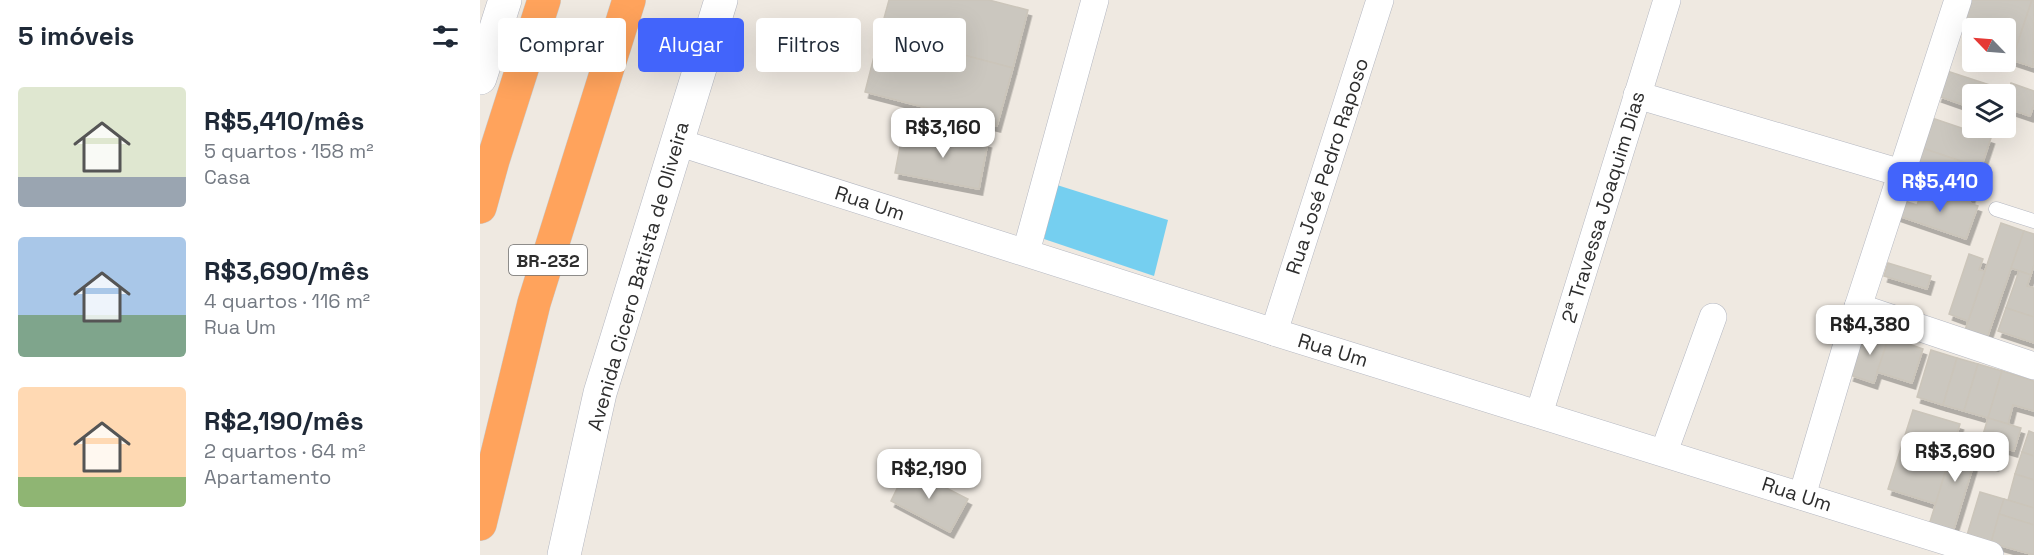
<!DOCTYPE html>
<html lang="pt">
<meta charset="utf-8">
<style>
:root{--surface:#fff;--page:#f2f2f3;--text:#1f2937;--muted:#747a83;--accent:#4264fb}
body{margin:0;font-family:"Space Grotesk",sans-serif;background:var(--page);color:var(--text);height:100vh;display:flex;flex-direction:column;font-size:22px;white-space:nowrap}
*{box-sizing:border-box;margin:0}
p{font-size:20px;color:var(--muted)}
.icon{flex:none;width:33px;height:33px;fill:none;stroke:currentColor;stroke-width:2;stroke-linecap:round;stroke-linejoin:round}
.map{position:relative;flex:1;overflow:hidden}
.sheet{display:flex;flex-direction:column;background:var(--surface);width:480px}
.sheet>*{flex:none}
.top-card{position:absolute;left:18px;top:18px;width:570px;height:54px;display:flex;gap:12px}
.needle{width:39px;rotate:295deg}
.fabs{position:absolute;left:1482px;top:18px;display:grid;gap:12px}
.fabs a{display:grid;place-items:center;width:54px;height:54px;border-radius:6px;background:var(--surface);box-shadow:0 6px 24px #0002;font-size:30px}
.price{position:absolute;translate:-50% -51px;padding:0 14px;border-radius:12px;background:#fff;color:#222;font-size:20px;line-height:39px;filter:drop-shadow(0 2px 3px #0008)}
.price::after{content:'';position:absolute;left:50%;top:36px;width:18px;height:14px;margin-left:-9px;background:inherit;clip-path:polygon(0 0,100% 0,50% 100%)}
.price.on{background:var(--accent);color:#fff}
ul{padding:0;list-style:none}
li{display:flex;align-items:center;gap:18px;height:150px;padding:0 18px}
li span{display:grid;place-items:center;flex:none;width:168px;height:120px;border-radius:6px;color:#555}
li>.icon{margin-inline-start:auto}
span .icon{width:72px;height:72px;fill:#fffc;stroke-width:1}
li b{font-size:26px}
h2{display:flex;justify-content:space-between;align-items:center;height:72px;padding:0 18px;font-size:26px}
.chip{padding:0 21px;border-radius:6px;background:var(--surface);box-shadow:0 6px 24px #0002;font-size:21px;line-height:54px}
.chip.on{background:var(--accent);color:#fff}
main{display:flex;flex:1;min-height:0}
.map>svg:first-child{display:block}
.water{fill:#75cff0}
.building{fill:#cbc7bf;stroke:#cbc5ba;stroke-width:1.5;filter:url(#shadow)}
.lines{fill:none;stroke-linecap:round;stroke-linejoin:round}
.lane-casing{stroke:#b4b7c1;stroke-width:15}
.street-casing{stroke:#b4b7c1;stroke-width:28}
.secondary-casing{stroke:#b4b7c1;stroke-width:34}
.highway-casing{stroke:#c9c9c9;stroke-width:34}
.lane{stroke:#fff;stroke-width:14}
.street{stroke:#fff;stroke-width:27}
.secondary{stroke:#fff;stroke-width:33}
.highway{stroke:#ffa35c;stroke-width:33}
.labels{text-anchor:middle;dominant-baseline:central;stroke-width:4.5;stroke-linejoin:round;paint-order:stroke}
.shield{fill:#fff;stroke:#6d6d6d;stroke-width:1.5}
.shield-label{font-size:18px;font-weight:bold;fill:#2e2e2e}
.street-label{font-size:20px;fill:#2e2e2e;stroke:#fff}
</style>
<main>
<section class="sheet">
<h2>5 imóveis<svg class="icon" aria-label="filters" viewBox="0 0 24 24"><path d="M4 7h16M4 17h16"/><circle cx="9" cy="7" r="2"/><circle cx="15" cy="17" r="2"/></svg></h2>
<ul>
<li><span style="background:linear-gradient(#dfe7d0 75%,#9aa5b1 0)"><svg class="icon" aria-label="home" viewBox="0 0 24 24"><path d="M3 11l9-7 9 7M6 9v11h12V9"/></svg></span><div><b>R$5,410/mês</b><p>5 quartos · 158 m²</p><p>Casa</p></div></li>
<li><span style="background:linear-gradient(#a9c7e8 65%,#7fa58c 0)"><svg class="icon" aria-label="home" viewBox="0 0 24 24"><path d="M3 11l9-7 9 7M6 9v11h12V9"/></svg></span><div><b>R$3,690/mês</b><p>4 quartos · 116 m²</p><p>Rua Um</p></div></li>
<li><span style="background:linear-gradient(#ffd9b3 75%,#8fb573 0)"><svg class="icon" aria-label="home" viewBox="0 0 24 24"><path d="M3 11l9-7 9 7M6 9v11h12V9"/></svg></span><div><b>R$2,190/mês</b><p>2 quartos · 64 m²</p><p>Apartamento</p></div></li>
</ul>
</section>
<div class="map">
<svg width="1554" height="555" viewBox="0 0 1554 555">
<defs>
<filter id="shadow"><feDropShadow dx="3.5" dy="6" stdDeviation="0" flood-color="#0004"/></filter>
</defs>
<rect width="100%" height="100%" fill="#efe9e1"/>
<!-- water -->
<path class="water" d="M577,185L688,220L674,276L564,239Z"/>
<!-- building -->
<g class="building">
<path d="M409,0H509L548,10L533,68L400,33Z"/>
<path d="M1490,0H1552L1532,60L1526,58V28H1492V32L1481,28Z"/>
<path d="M1552,0H1554L1553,67L1532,60Z"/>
<path d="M400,33L533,68L517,126L385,92Z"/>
<path d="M1467,71L1522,89L1520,94H1492V108L1458,96Z"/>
<path d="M1531,83L1554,91V105L1550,116L1526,108V101Z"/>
<path d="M1449,117L1511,138L1501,168L1439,147Z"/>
<path d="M436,128L508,142L499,189L415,173L421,141L433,143Z"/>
<path d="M1439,147L1501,168L1489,203L1443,187L1449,171L1433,165Z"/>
<path d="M1443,187L1498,206L1486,239L1416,215L1421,200L1437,205Z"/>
<path d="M1521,223L1544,231L1505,344L1483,336Z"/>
<path d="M1544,231L1554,234V265L1551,275L1531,268Z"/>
<path d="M1489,254L1503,259L1499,270L1505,271L1488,321L1469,314Z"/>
<path d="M1408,263L1451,276L1447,289L1404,276Z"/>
<path d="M1539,271L1551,275L1547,286L1554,288V317L1526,308Z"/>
<path d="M1526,308L1554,317V343L1518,331Z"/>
<path d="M1385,329L1409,337L1394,383L1370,375Z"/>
<path d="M1409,337L1443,349L1432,383L1397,372Z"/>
<path d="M1451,350L1477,358L1463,405L1437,397Z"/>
<path d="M1477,358L1498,364L1484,411L1463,405Z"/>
<path d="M1498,364L1522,371L1508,418L1484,411Z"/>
<path d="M1522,371L1554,381V411L1533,405L1528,424L1508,418Z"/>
<path d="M1433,410L1480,424L1456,504L1408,489Z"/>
<path d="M1508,418L1541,428L1534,451L1501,441Z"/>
<path d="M1549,431L1554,433V456L1542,452Z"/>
<path d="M1477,434L1501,441L1473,532L1449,525Z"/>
<path d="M1501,441L1521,447L1515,465L1495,459Z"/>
<path d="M1542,452L1554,456V480L1535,474Z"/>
<path d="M427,468L488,499L470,532L411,501Z"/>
<path d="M1535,474L1554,480V508L1528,500Z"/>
<path d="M1500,492L1524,499L1511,543L1487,535Z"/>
<path d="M1524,499L1554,508V525L1519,514Z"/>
<path d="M1519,514L1554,525V555L1511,543Z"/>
</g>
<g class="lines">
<!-- lane casing -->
<g class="lane-casing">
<path id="lane" d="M1516,209L1554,221"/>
</g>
<!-- street casing -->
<g class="street-casing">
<g id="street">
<path d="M1157,95L1421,173"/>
<path d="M197,142L794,332L1510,555"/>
<path d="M546,252L615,0"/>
<path d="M1378,307L1554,366"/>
<path d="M794,332L900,0"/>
<path d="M1059,414L1187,0"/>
<path d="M1184,452L1233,317"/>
<path d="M1322,496L1378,307L1478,0"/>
</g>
</g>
<!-- secondary casing -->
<g class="secondary-casing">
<g id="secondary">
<path d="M0,78L25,0"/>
<path d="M84,555L120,393L241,0"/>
</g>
</g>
<!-- highway casing -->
<g class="highway-casing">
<g id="highway">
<path d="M0,207L13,160L64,0"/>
<path d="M0,524L54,303L149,0"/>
</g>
</g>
<!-- lane -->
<use href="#lane" class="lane"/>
<!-- street -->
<use href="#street" class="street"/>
<!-- secondary -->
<use href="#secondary" class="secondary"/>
<!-- highway -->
<use href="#highway" class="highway"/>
</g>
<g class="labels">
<!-- shield labels -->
<rect class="shield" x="29" y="245" width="78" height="30" rx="4.5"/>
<g class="shield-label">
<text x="68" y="260">BR-232</text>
</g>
<!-- street labels -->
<g class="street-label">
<text transform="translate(847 166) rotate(-72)">Rua José Pedro Raposo</text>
<text transform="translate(390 203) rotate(18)">Rua Um</text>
<text transform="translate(1123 207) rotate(-73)">2ª Travessa Joaquim Dias</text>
<text transform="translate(158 276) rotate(-74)">Avenida Cicero Batista de Oliveira</text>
<text transform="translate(853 350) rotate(17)">Rua Um</text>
<text transform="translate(1317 494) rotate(18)">Rua Um</text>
</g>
</g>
</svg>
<div class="fabs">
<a><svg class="needle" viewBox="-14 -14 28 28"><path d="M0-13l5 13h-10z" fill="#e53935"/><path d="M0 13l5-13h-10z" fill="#747a83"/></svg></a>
<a><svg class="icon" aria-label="layers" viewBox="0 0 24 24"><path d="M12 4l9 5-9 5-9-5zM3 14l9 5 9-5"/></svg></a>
</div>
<b class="price" style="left:463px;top:159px">R$3,160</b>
<b class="price on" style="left:1460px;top:213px">R$5,410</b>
<b class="price" style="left:1390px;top:356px">R$4,380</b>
<b class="price" style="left:1475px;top:483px">R$3,690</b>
<b class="price" style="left:449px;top:500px">R$2,190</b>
<div class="top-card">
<a class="chip">Comprar</a>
<a class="chip on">Alugar</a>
<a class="chip">Filtros</a>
<a class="chip">Novo</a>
</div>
</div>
</main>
